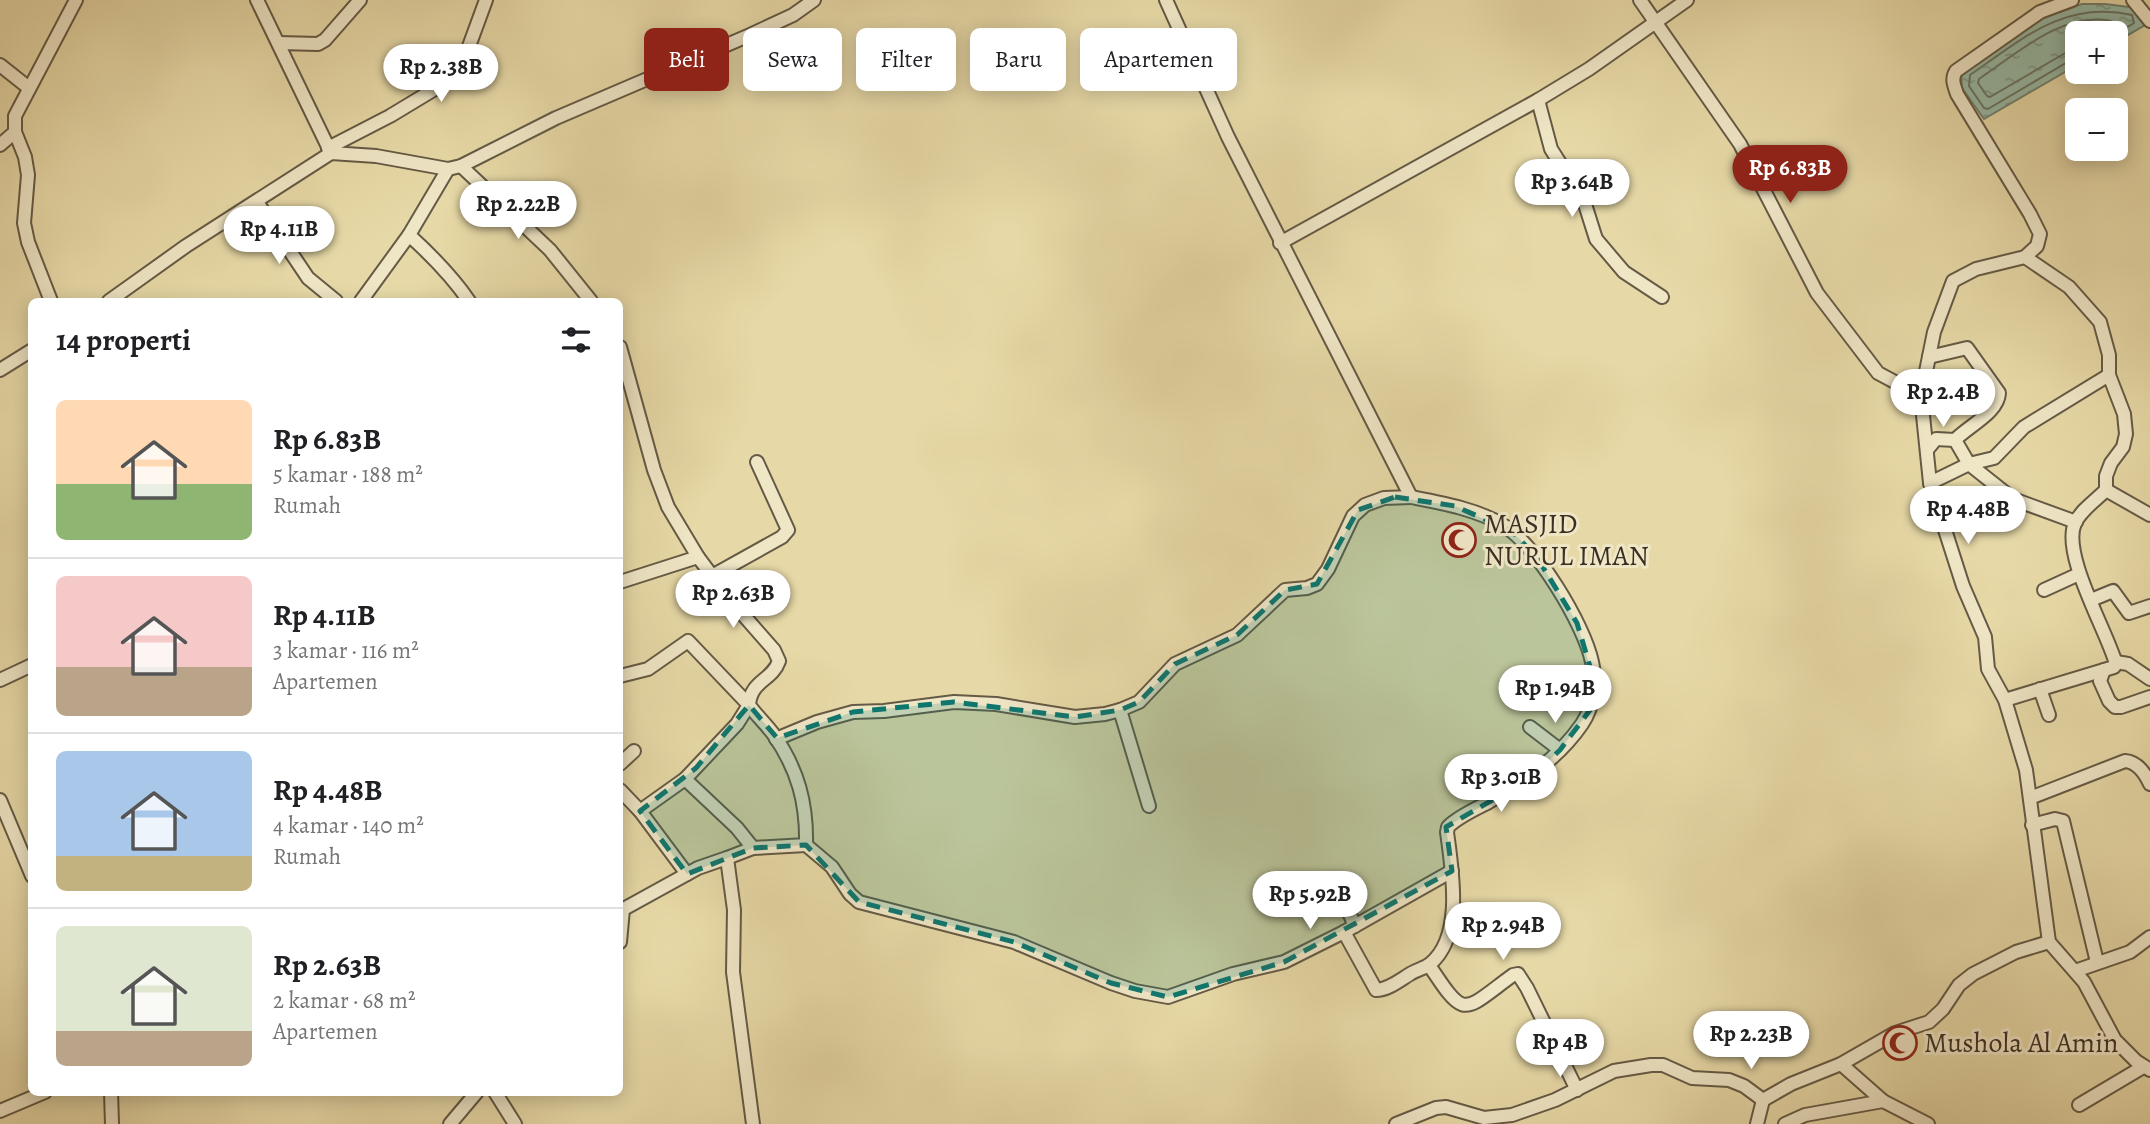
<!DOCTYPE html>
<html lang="id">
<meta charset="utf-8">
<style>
:root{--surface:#fff;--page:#f6f6f6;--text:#202124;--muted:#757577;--line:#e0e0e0;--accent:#8f2418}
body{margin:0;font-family:Alegreya,serif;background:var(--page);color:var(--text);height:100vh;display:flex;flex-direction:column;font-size:26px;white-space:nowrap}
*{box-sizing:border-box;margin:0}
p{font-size:23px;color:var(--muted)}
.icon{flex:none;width:38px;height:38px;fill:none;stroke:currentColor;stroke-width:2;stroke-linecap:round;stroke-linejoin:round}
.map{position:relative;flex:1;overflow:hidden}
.panel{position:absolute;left:28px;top:298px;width:595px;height:798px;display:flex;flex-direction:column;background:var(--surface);border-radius:10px;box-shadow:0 4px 18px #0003}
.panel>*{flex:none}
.top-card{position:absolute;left:644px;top:28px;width:665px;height:63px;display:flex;gap:14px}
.buttons{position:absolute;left:2065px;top:21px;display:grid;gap:14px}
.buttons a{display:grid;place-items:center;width:63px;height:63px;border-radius:10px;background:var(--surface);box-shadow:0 4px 18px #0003;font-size:35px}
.price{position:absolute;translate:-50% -60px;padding:0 16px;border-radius:24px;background:#fff;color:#222;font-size:23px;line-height:46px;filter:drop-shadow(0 2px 4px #0008)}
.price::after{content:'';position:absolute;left:50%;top:42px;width:21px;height:16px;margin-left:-10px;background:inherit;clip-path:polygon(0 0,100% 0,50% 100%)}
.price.selected{background:var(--accent);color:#fff}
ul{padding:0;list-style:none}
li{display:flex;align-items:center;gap:21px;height:175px;padding:0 28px}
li+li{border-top:2px solid var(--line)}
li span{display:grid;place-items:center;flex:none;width:196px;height:140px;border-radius:10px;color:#555}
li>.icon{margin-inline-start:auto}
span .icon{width:84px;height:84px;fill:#fffc;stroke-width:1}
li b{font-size:30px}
h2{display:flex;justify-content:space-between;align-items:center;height:84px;padding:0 28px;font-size:30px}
.chip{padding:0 24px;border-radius:10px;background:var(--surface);box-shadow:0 4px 18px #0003;font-size:24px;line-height:63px}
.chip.selected{background:var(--accent);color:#fff}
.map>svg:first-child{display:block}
.water{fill:url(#water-ripples);stroke:#728272;stroke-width:2}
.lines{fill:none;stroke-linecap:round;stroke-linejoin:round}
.shore{stroke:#687465;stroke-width:2}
.minor-casing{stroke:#655a45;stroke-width:16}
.minor{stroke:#efe6c6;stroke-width:12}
.marked{fill:#0f766e;fill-opacity:0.2;stroke:#0f766e;stroke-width:5;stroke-dasharray:14 9;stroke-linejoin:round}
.labels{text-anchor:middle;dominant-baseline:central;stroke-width:6;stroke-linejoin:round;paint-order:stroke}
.poi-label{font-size:28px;fill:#3a2f24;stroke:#efe6c6;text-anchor:start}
</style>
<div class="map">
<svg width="2150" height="1124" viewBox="0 0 2150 1124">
<defs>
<pattern id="water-ripples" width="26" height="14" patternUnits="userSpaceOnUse" patternTransform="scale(1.75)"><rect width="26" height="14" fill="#97baa6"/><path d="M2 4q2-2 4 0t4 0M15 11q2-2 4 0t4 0" fill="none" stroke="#7c9887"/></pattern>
</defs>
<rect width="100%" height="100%" fill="#e7d9a7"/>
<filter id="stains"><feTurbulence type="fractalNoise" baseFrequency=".00286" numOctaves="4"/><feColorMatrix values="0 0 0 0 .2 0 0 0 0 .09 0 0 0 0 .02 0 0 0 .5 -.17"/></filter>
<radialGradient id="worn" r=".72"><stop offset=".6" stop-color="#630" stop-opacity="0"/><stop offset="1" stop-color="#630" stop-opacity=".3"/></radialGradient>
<!-- water -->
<path class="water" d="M2082,4H2105L2137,8L2145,25L2116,42V33H2077V65L1984,119L1962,88L1961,73L2043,18Z"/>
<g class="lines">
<!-- shore -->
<g class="shore">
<path d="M2077,50L2067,52L1990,97L1987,96L1978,83L1979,79C2016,54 2063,11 2111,21L2112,25L2103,33"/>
<path d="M2077,59L2071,60L1988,109L1984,108L1969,86L1970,75C2022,39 2064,0 2132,15L2134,23L2116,34"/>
</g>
<!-- minor casing -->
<g class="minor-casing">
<g id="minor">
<path d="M257,0L331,153"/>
<path d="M1640,0L1740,144L1817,293L1878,373L1921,396"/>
<path d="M2072,0L2040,12L1956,71C1951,79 1954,85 1957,94L2030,214L2040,234L2037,246L2025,257L1976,269L1953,281L1934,332L1921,396L1930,483L1963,586L1985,637L1988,669L2005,700L2026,770L2049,942L2084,982L2115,1040L2136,1061L2150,1070"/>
<path d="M2133,0L2150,21"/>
<path d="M279,43L318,44L325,40L360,0"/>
<path d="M0,65L29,88"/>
<path d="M1538,100L1551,149L1584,201L1596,239L1624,272L1662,297"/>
<path d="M0,145L15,132"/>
<path d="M328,148L390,116L448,81L457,72L464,60L486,0"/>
<path d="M461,166L550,250L591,301"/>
<path d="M257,202L308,278L336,301"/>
<path d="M409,235L448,169"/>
<path d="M1280,243L1538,100L1589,69L1687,0"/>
<path d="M51,301L28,242L24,223L28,175L25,157L15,132V116L76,0"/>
<path d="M109,301L186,246L331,153L376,156L448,169L461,166L556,118L750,35L793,15L814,0"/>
<path d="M361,301L409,235C431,255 452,276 469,301"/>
<path d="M620,347L654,470L668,507L698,557L731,601L774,650L779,661C772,681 751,680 749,705C756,715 766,724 774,735C798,770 807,803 806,845L753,848L727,858"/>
<path d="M1929,357L1967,348L1999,393C1998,413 1968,426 1955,440L1969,464L2013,499L2076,522"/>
<path d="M0,370L32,350"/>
<path d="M1927,450L1936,439L1955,440"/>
<path d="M1930,483L1969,464L1994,458L2024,427L2109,375"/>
<path d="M2106,490L2150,515"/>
<path d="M712,576L782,537L788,530L757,462"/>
<path d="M620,582L698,557"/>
<path d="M2044,590L2079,574"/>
<path d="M2091,600L2113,591L2129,613L2150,606"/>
<path d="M2116,662L2128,664L2150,679"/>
<path d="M2104,670L2100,681L2109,701L2115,707H2121L2150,697"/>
<path d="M620,676L648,669L688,641L749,705L737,724L685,779L737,828L753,848"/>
<path d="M0,680L32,665"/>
<path d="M2040,689L2049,715"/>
<path d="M2005,700L2114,667L2116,664C2107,631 2061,554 2075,523C2081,510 2096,500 2106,490V476L2111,463L2123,447L2126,434L2124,414L2109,375V355L2100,322L2069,287L2025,257"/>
<path d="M1120,710L1149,806"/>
<path d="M1530,727L1560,750"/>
<path d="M776,739L817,722L853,712L884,711L954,702L996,704L1075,717L1105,714L1120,710L1139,702L1175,664L1237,635L1285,590L1307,588L1317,584L1328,569L1353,516L1365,505L1384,498L1411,497L1228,137L1166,0"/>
<path d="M620,764L634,751"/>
<path d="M620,790L640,811L687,874"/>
<path d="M2030,798L2125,761C2138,762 2145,773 2150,784"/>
<path d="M0,800L32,876"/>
<path d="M640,811L685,779"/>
<path d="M2032,825L2055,819L2063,821L2097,962"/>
<path d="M806,845L832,867L850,894L859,902L1014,942L1111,983L1135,991L1168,997L1233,974L1284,962L1344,932L1452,871"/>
<path d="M1342,897L1355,926"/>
<path d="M620,911L698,868L727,858L734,910L733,972L753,1124"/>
<path d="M1344,932L1376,990C1388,990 1400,980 1410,974C1416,970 1425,968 1430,964C1464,936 1452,871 1447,832L1448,827C1459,816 1476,809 1489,802C1525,780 1558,759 1582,724C1594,706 1597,682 1592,662C1584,624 1536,545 1503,525C1476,509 1442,503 1411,497"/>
<path d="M620,942L623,909"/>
<path d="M1429,965C1466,1021 1462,1012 1513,975L1518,974L1527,988L1577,1090"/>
<path d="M2075,971L2130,952L2150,937"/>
<path d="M1841,1064L1883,1101L1928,1124"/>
<path d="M111,1092L112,1124"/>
<path d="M495,1092L515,1124"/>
<path d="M2079,1105L2143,1067"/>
<path d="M0,1111L45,1092"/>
<path d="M450,1124L477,1092"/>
<path d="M1396,1124L1436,1108L1446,1107L1484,1118L1512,1115L1555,1100L1614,1071L1651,1065H1663L1692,1078L1729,1080L1744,1086L1763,1100"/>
<path d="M1757,1124L1763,1100L1791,1084L1841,1064L1895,1033L1929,1022L1943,1009L1959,985L1973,974L2016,952L2049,942"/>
<path d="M1785,1124L1805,1115L1883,1101"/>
</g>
</g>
<!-- minor -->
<use href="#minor" class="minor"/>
</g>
<!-- marked area -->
<path class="marked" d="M1395,497L1455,506L1513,532L1538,559L1577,623L1594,680L1590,710L1560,750L1530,778L1446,827L1452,871L1284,962L1168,997L1111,983L1014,942L859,902L806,845L753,848L687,874L640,811L696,768L749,705L777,738L853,712L954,702L1075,717L1120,710L1139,702L1175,664L1237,635L1285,590L1317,584L1358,510Z"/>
<!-- icons -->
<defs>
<g id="mosque-ring" transform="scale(1.75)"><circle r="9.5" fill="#efe6c6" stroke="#8f2418" stroke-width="1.5"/><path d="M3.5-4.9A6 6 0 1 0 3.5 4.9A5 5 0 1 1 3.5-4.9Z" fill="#8f2418"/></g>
</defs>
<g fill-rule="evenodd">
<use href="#mosque-ring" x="1459" y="540"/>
<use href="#mosque-ring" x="1900" y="1043"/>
</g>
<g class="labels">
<!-- poi labels -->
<g class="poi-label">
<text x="1484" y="524">MASJID<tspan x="1484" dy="32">NURUL IMAN</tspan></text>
<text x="1924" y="1043">Mushola Al Amin</text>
</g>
</g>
<rect width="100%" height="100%" filter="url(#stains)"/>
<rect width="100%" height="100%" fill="url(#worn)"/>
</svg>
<div class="buttons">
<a>+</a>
<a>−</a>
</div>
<b class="price" style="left:441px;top:104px">Rp 2.38B</b>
<b class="price selected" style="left:1790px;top:205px">Rp 6.83B</b>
<b class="price" style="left:1572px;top:219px">Rp 3.64B</b>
<b class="price" style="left:518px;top:241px">Rp 2.22B</b>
<b class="price" style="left:279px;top:266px">Rp 4.11B</b>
<b class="price" style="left:1943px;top:429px">Rp 2.4B</b>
<b class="price" style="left:1968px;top:546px">Rp 4.48B</b>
<b class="price" style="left:733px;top:630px">Rp 2.63B</b>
<b class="price" style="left:1555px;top:725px">Rp 1.94B</b>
<b class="price" style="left:1501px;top:814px">Rp 3.01B</b>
<b class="price" style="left:1310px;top:931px">Rp 5.92B</b>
<b class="price" style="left:1503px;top:962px">Rp 2.94B</b>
<b class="price" style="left:1751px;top:1071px">Rp 2.23B</b>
<b class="price" style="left:1560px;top:1079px">Rp 4B</b>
<div class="top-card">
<a class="chip selected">Beli</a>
<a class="chip">Sewa</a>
<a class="chip">Filter</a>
<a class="chip">Baru</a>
<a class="chip">Apartemen</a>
</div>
<section class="panel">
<h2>14 properti<svg class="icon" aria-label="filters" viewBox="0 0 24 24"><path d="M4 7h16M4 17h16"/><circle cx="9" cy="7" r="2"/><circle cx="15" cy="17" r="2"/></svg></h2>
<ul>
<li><span style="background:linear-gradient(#ffd9b3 60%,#8fb573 0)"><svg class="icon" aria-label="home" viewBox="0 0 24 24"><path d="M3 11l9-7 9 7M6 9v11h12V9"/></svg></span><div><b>Rp 6.83B</b><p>5 kamar · 188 m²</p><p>Rumah</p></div></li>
<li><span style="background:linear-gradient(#f6c9c9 65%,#b9a48a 0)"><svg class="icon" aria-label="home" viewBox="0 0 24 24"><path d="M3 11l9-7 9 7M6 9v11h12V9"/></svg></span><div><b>Rp 4.11B</b><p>3 kamar · 116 m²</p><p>Apartemen</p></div></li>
<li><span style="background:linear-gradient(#a9c7e8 75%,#c2b280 0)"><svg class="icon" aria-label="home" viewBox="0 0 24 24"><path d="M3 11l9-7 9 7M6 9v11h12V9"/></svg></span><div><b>Rp 4.48B</b><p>4 kamar · 140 m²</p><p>Rumah</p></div></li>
<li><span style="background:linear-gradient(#dfe7d0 75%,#b9a48a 0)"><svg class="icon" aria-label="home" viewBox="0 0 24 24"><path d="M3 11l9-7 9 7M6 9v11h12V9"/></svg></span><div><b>Rp 2.63B</b><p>2 kamar · 68 m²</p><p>Apartemen</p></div></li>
</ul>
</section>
</div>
